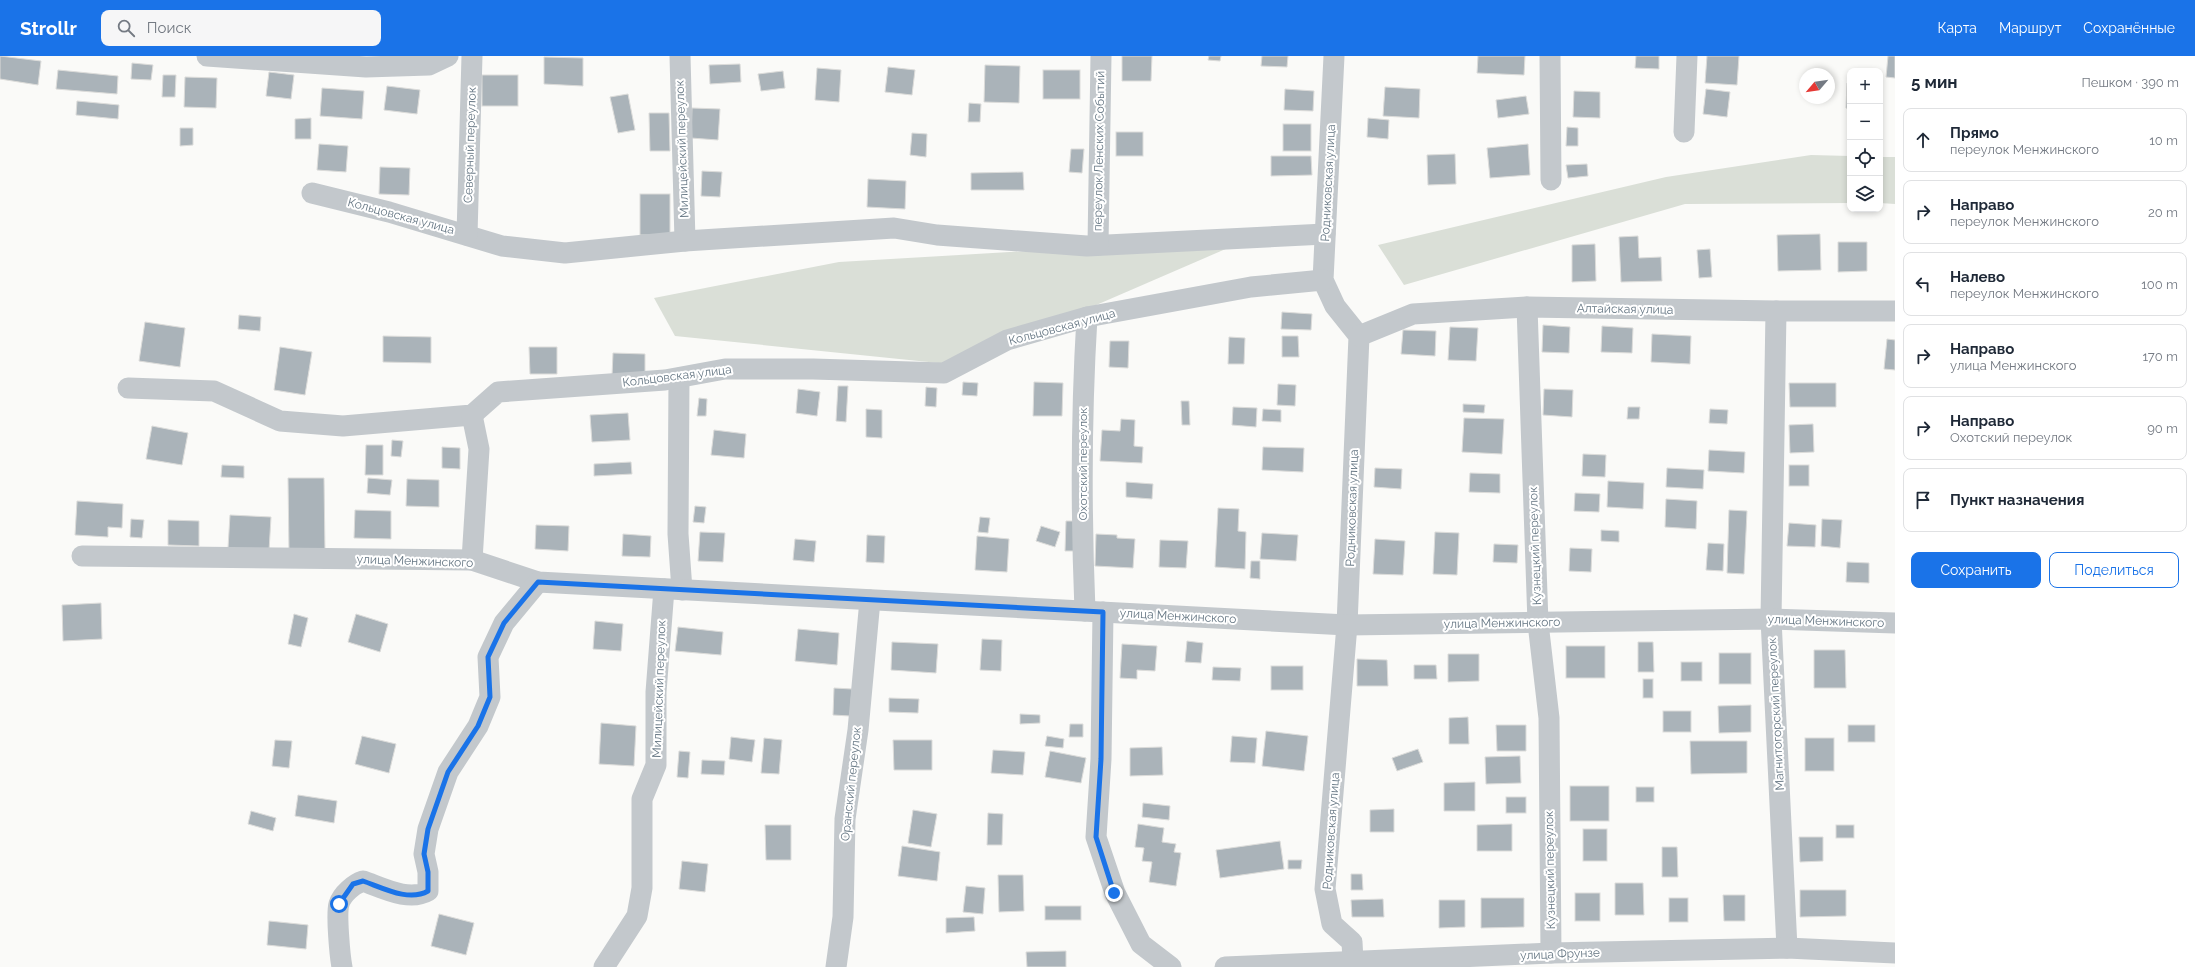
<!DOCTYPE html>
<html lang="ru">
<head>
<meta charset="utf-8">
<style>
  body { margin:0; font-family:Raleway,sans-serif; background:#f6f6f7; color:#1f2937 }
  .controls { position:absolute; right:12px; top:12px; display:grid; overflow:hidden; border-radius:8px; box-shadow:0 2px 6px #0003 }
  .controls button { width:36px; height:36px; display:grid; place-items:center; padding:0; border:0; border-bottom:1px solid #e0e1e3; background:#fff; color:#1f2937; font:20px sans-serif }
  .compass { position:absolute; left:1799px; top:12px; width:36px; height:36px; border-radius:50%; background:#fff; box-shadow:0 2px 6px #0003; rotate:241deg }
  .stop { position:absolute; width:12px; height:12px; margin:-9px; border:3px solid #1a73e8; border-radius:50%; background:#fff }
  .stop.end { background:#1a73e8; border-color:#fff; box-shadow:0 1px 4px #0008 }
  .list { margin:0; padding:0; list-style:none }
  h2 { display:flex; justify-content:space-between; align-items:center; height:52px; margin:0; padding:0 16px; font-size:17px }
  h2 small { font-size:13px; font-weight:400; color:#747a83 }
  .list li { display:grid; grid-template-columns:26px 1fr auto; gap:12px; align-items:center; box-sizing:border-box; height:64px; margin:0 8px 8px; padding:0 8px; border:1px solid #e0e1e3; border-radius:8px }
  .list b { display:block; font-size:15px; white-space:nowrap }
  .list p { margin:0; font-size:13px; white-space:nowrap; color:#747a83 }
  .list em { font-size:13px; font-style:normal; color:#747a83 }
  .actions { display:flex; gap:8px; padding:12px 16px }
  .actions a { flex:1; padding:9px 0; border:1px solid #1a73e8; border-radius:8px; text-align:center; font-size:14px; color:#1a73e8 }
  .actions .main { background:#1a73e8; color:#fff }
  .icon { flex:none; width:22px; height:22px; fill:none; stroke:currentColor; stroke-width:2; stroke-linecap:round; stroke-linejoin:round }
  .map { position:relative; flex:none; width:1895px; height:911px; overflow:hidden }
  header { display:flex; align-items:center; gap:24px; box-sizing:border-box; height:56px; padding:0 20px; background:#1a73e8; color:#fff }
  header strong { font-size:19px }
  nav { display:flex; gap:22px; margin-inline-start:auto; font-size:14px }
  .search { width:280px; height:36px; background:#f6f6f7; display:flex; align-items:center; gap:10px; box-sizing:border-box; padding:0 14px; border-radius:8px; color:#747a83; font-size:15px }
  main { display:flex }
  aside { flex:1; background:#fff }
  .map>svg:first-child { display:block }
  .green { fill:#dadfd7 }
  .building { fill:#aab3b9; stroke:#dcdcda }
  .lines { fill:none; stroke-linecap:round; stroke-linejoin:round }
  .minor { stroke:#c3c8cc; stroke-width:21 }
  .route { stroke:#1a73e8; stroke-width:5 }
  .labels { text-anchor:middle; dominant-baseline:central; stroke-width:4; stroke-linejoin:round; paint-order:stroke }
  .street-label { font-size:12px; fill:#657683; stroke:#fff }
</style>
</head>
<body>
<header>
<strong>Strollr</strong>
<div class="search"><svg class="icon" aria-label="search" viewBox="0 0 24 24"><circle cx="10" cy="10" r="6"/><path d="M15 15l6 6"/></svg>Поиск</div>
<nav><a>Карта</a><a>Маршрут</a><a>Сохранённые</a></nav>
</header>
<main>
<div class="map">
<svg width="1895" height="911" viewBox="0 0 1895 911">
  <rect width="100%" height="100%" fill="#fafaf8"/>
  <g class="green">
    <polygon points="1811,99 1850,100 1850,147 1685,148 1404,229 1378,189 1666,121"/>
    <polygon points="1880,101 1895,101 1895,148 1880,147"/>
    <polygon points="1251,182 958,309 675,280 654,242 839,206"/>
  </g>
  <g class="building">
    <polygon points="0,0 41,5 38,29 0,23"/>
    <polygon points="1122,0 1152,0 1151,25 1122,25"/>
    <polygon points="1209,0 1221,0 1220,5 1208,4"/>
    <polygon points="1262,0 1288,0 1287,11 1261,10"/>
    <polygon points="1478,0 1525,0 1524,19 1477,17"/>
    <polygon points="1636,0 1659,0 1659,13 1635,12"/>
    <polygon points="1707,0 1739,0 1737,29 1705,27"/>
    <polygon points="1888,0 1895,0 1895,22 1886,21"/>
    <polygon points="544,1 583,2 583,30 544,28"/>
    <polygon points="132,7 153,9 151,24 131,23"/>
    <polygon points="740,8 741,26 710,28 709,9"/>
    <polygon points="985,9 1020,10 1019,47 984,46"/>
    <polygon points="888,11 915,14 912,39 885,36"/>
    <polygon points="817,12 841,14 839,46 815,44"/>
    <polygon points="58,14 118,20 117,38 56,33"/>
    <rect x="1043" y="14" width="37" height="29"/>
    <polygon points="783,15 785,32 761,35 758,18"/>
    <polygon points="269,16 294,19 291,43 266,40"/>
    <polygon points="163,19 176,19 175,41 162,41"/>
    <rect x="482" y="19" width="36" height="31"/>
    <polygon points="185,21 217,22 216,52 184,51"/>
    <polygon points="1847,27 1850,28 1850,53 1846,52"/>
    <polygon points="387,30 420,34 417,58 384,54"/>
    <polygon points="1385,31 1420,33 1419,62 1383,60"/>
    <polygon points="322,32 364,35 362,63 320,60"/>
    <polygon points="1285,33 1314,35 1313,55 1284,54"/>
    <polygon points="1706,33 1730,36 1727,61 1703,58"/>
    <polygon points="1574,35 1600,36 1600,62 1573,61"/>
    <polygon points="628,38 635,74 618,77 610,41"/>
    <polygon points="1526,40 1529,58 1498,62 1496,44"/>
    <polygon points="77,45 119,49 118,63 76,59"/>
    <polygon points="969,47 981,48 980,66 968,66"/>
    <polygon points="692,52 720,53 718,84 691,82"/>
    <polygon points="649,57 669,57 670,95 650,95"/>
    <polygon points="311,62 311,83 295,83 295,63"/>
    <polygon points="1368,62 1389,64 1388,83 1367,81"/>
    <rect x="1283" y="68" width="28" height="27"/>
    <polygon points="1567,71 1578,72 1578,90 1566,90"/>
    <polygon points="180,72 193,72 193,89 180,90"/>
    <rect x="1116" y="76" width="27" height="24"/>
    <polygon points="912,77 927,78 926,101 910,99"/>
    <polygon points="319,88 348,90 346,116 317,114"/>
    <polygon points="1528,88 1530,119 1490,122 1487,92"/>
    <polygon points="1071,93 1084,93 1082,117 1069,116"/>
    <polygon points="1455,98 1456,128 1428,129 1427,99"/>
    <polygon points="1271,100 1311,100 1312,119 1271,120"/>
    <polygon points="1587,108 1588,120 1568,122 1566,109"/>
    <polygon points="380,111 410,112 409,139 379,138"/>
    <polygon points="702,115 722,116 720,141 701,140"/>
    <polygon points="1023,116 1024,134 971,134 971,117"/>
    <polygon points="868,123 906,125 905,153 867,151"/>
    <rect x="640" y="138" width="30" height="41"/>
    <polygon points="1820,178 1821,214 1778,215 1777,179"/>
    <polygon points="1638,180 1639,202 1661,201 1662,225 1621,226 1619,181"/>
    <polygon points="1838,186 1867,186 1867,215 1838,216"/>
    <polygon points="1595,188 1596,225 1572,226 1572,189"/>
    <polygon points="1710,193 1712,221 1699,222 1697,194"/>
    <polygon points="1282,256 1312,258 1311,274 1281,273"/>
    <polygon points="239,259 261,261 260,275 238,273"/>
    <polygon points="145,266 185,272 180,311 139,305"/>
    <polygon points="1543,269 1570,271 1569,297 1542,296"/>
    <polygon points="1602,270 1633,272 1632,297 1601,296"/>
    <polygon points="1450,271 1478,272 1476,305 1448,304"/>
    <polygon points="1403,274 1436,275 1435,300 1401,298"/>
    <polygon points="1652,278 1691,280 1690,308 1651,306"/>
    <polygon points="383,280 431,281 431,307 383,306"/>
    <polygon points="1282,280 1298,280 1299,301 1282,301"/>
    <polygon points="1229,281 1245,282 1244,308 1228,308"/>
    <polygon points="1887,283 1895,284 1895,314 1884,313"/>
    <polygon points="1110,285 1129,285 1128,312 1109,311"/>
    <polygon points="280,291 312,296 305,339 274,334"/>
    <polygon points="529,291 557,291 557,318 530,318"/>
    <polygon points="613,297 645,298 645,321 612,320"/>
    <polygon points="963,326 978,327 977,340 962,339"/>
    <polygon points="1034,326 1063,327 1062,360 1033,360"/>
    <polygon points="1789,327 1836,327 1836,351 1790,351"/>
    <polygon points="1278,328 1296,329 1295,350 1277,349"/>
    <polygon points="838,330 848,330 846,366 836,365"/>
    <polygon points="926,331 937,332 936,351 925,350"/>
    <polygon points="798,333 820,336 817,360 796,357"/>
    <polygon points="1544,333 1573,334 1572,361 1543,359"/>
    <polygon points="699,342 707,343 706,360 697,360"/>
    <polygon points="1181,345 1189,345 1190,369 1182,369"/>
    <polygon points="1463,348 1485,349 1484,357 1463,356"/>
    <polygon points="1233,351 1257,352 1256,371 1232,369"/>
    <polygon points="1628,351 1640,351 1639,363 1627,363"/>
    <polygon points="866,353 882,354 882,382 866,381"/>
    <polygon points="1263,353 1281,354 1281,366 1262,365"/>
    <polygon points="1710,353 1728,354 1727,368 1709,367"/>
    <polygon points="628,357 630,384 592,386 590,359"/>
    <polygon points="1464,362 1504,363 1502,398 1462,396"/>
    <polygon points="1121,363 1135,364 1134,390 1143,391 1142,407 1100,405 1102,374 1120,375"/>
    <polygon points="1813,368 1814,396 1790,397 1789,369"/>
    <polygon points="152,370 188,377 182,409 146,403"/>
    <polygon points="714,374 746,378 744,402 711,399"/>
    <polygon points="392,384 403,385 401,401 391,400"/>
    <polygon points="366,389 383,389 383,419 365,419"/>
    <polygon points="442,391 460,392 460,413 442,412"/>
    <polygon points="1263,391 1304,392 1303,416 1262,414"/>
    <polygon points="1709,394 1745,396 1744,417 1708,415"/>
    <polygon points="1583,398 1606,399 1605,421 1582,420"/>
    <polygon points="631,406 632,418 594,420 594,408"/>
    <polygon points="222,409 244,410 244,422 221,421"/>
    <rect x="1789" y="409" width="20" height="21"/>
    <polygon points="1375,412 1402,413 1401,433 1374,431"/>
    <polygon points="1667,412 1704,414 1703,433 1666,431"/>
    <polygon points="1470,417 1500,418 1500,437 1469,436"/>
    <polygon points="288,422 324,422 325,495 289,496"/>
    <polygon points="368,422 392,424 390,439 367,437"/>
    <polygon points="407,423 439,424 439,451 406,450"/>
    <polygon points="1608,425 1644,427 1643,453 1607,451"/>
    <polygon points="1126,426 1153,428 1152,443 1126,441"/>
    <polygon points="1575,437 1600,438 1599,456 1574,455"/>
    <polygon points="1666,443 1697,445 1696,473 1665,471"/>
    <polygon points="77,445 123,448 122,472 108,471 108,481 75,479"/>
    <polygon points="695,450 706,451 704,467 693,466"/>
    <polygon points="1218,452 1239,453 1238,475 1246,476 1245,513 1215,511"/>
    <polygon points="355,454 391,455 391,483 354,482"/>
    <polygon points="1729,454 1747,455 1744,518 1727,517"/>
    <polygon points="230,459 271,461 269,495 228,492"/>
    <polygon points="980,461 990,462 988,477 978,476"/>
    <polygon points="131,463 144,464 142,482 130,481"/>
    <polygon points="1822,463 1842,464 1840,492 1821,490"/>
    <polygon points="168,464 199,465 199,490 168,489"/>
    <polygon points="1066,465 1077,465 1076,495 1065,495"/>
    <polygon points="1789,467 1816,469 1815,491 1787,490"/>
    <polygon points="536,469 569,470 568,495 535,493"/>
    <polygon points="1041,470 1060,476 1055,491 1036,485"/>
    <polygon points="1601,474 1619,475 1619,486 1601,485"/>
    <polygon points="700,476 725,477 723,506 698,505"/>
    <polygon points="1435,476 1459,477 1457,519 1433,518"/>
    <polygon points="1262,477 1298,479 1296,505 1260,503"/>
    <polygon points="623,478 651,480 650,501 622,500"/>
    <polygon points="1096,478 1117,479 1117,482 1135,483 1133,512 1095,510"/>
    <polygon points="867,479 885,480 884,507 866,506"/>
    <polygon points="977,480 1009,483 1007,516 975,514"/>
    <polygon points="795,483 816,485 814,506 793,504"/>
    <polygon points="1375,483 1405,485 1403,519 1373,518"/>
    <polygon points="1160,484 1188,485 1186,512 1159,511"/>
    <polygon points="1708,487 1724,488 1723,515 1706,514"/>
    <polygon points="1494,488 1518,489 1517,507 1493,506"/>
    <polygon points="1570,492 1592,493 1591,516 1569,515"/>
    <polygon points="1251,505 1260,505 1260,523 1250,522"/>
    <polygon points="1847,506 1869,507 1869,527 1846,526"/>
    <polygon points="101,547 102,583 63,585 62,549"/>
    <polygon points="294,558 308,562 301,591 288,588"/>
    <polygon points="356,558 388,568 380,596 348,586"/>
    <polygon points="595,565 623,568 621,595 593,593"/>
    <polygon points="678,571 723,576 721,599 675,595"/>
    <polygon points="798,573 839,577 837,609 795,605"/>
    <polygon points="982,583 1002,584 1001,615 980,614"/>
    <polygon points="1187,585 1203,587 1201,607 1185,606"/>
    <polygon points="892,586 938,588 936,617 891,614"/>
    <polygon points="1638,586 1653,586 1654,616 1638,616"/>
    <polygon points="1122,588 1157,590 1155,615 1137,614 1137,623 1120,622"/>
    <rect x="1566" y="590" width="39" height="32"/>
    <polygon points="1814,594 1845,594 1846,632 1814,632"/>
    <rect x="1719" y="597" width="32" height="31"/>
    <polygon points="1448,598 1479,598 1479,625 1448,626"/>
    <polygon points="1357,603 1387,604 1388,630 1357,630"/>
    <rect x="1681" y="606" width="21" height="19"/>
    <polygon points="1414,609 1436,609 1437,623 1414,623"/>
    <rect x="1271" y="610" width="32" height="24"/>
    <polygon points="1213,611 1241,612 1240,625 1212,624"/>
    <rect x="1643" y="623" width="10" height="19"/>
    <polygon points="834,632 852,633 850,660 833,659"/>
    <polygon points="889,642 919,643 918,657 889,656"/>
    <polygon points="1751,649 1751,676 1719,677 1718,650"/>
    <rect x="1663" y="655" width="28" height="21"/>
    <polygon points="1020,658 1040,659 1040,667 1020,668"/>
    <polygon points="1468,661 1469,688 1449,688 1449,662"/>
    <polygon points="601,667 636,670 634,710 599,708"/>
    <polygon points="1070,668 1083,668 1083,681 1069,681"/>
    <polygon points="1496,669 1526,669 1526,695 1497,695"/>
    <rect x="1848" y="669" width="27" height="17"/>
    <polygon points="1266,675 1308,680 1304,715 1262,710"/>
    <polygon points="362,680 396,688 389,717 355,708"/>
    <polygon points="1047,680 1064,683 1063,692 1045,690"/>
    <polygon points="1232,680 1257,682 1255,707 1230,706"/>
    <polygon points="731,681 755,684 752,706 729,703"/>
    <polygon points="764,682 782,684 779,718 761,717"/>
    <rect x="1805" y="682" width="29" height="33"/>
    <polygon points="275,684 292,685 289,712 272,710"/>
    <polygon points="893,684 932,684 932,714 894,714"/>
    <polygon points="1690,685 1747,685 1747,717 1691,718"/>
    <polygon points="1162,691 1163,719 1130,720 1130,692"/>
    <polygon points="1418,693 1423,706 1397,715 1392,702"/>
    <polygon points="993,694 1025,696 1023,719 991,717"/>
    <polygon points="679,695 690,696 688,722 677,721"/>
    <polygon points="1050,695 1086,702 1081,727 1045,721"/>
    <polygon points="1520,700 1521,727 1486,728 1485,701"/>
    <polygon points="702,704 725,705 724,719 701,718"/>
    <polygon points="1475,726 1475,755 1444,755 1444,727"/>
    <rect x="1570" y="730" width="39" height="35"/>
    <rect x="1636" y="731" width="18" height="15"/>
    <polygon points="298,739 337,745 334,767 295,760"/>
    <rect x="1506" y="741" width="20" height="16"/>
    <polygon points="1143,747 1170,750 1169,764 1142,761"/>
    <polygon points="1394,753 1394,776 1370,776 1370,754"/>
    <polygon points="913,754 937,758 931,791 908,787"/>
    <polygon points="251,755 276,762 273,775 248,768"/>
    <polygon points="988,757 1003,758 1002,789 987,789"/>
    <polygon points="1138,768 1164,772 1162,786 1176,788 1174,796 1181,797 1176,830 1149,826 1152,806 1142,805 1144,792 1135,791"/>
    <polygon points="1512,768 1512,795 1477,795 1477,769"/>
    <polygon points="765,769 791,769 791,804 766,804"/>
    <rect x="1836" y="769" width="18" height="13"/>
    <rect x="1583" y="773" width="24" height="32"/>
    <polygon points="1799,781 1823,781 1823,805 1800,806"/>
    <polygon points="1280,785 1284,813 1220,822 1216,794"/>
    <polygon points="902,790 940,796 937,825 898,820"/>
    <polygon points="1662,791 1677,791 1678,821 1662,821"/>
    <polygon points="1288,804 1302,804 1301,813 1288,813"/>
    <polygon points="682,805 708,808 705,836 679,833"/>
    <polygon points="1351,818 1362,818 1363,834 1351,834"/>
    <polygon points="998,819 1023,819 1024,855 999,856"/>
    <polygon points="1615,827 1643,827 1644,859 1615,859"/>
    <polygon points="966,830 985,832 983,858 963,856"/>
    <polygon points="1800,834 1846,834 1846,860 1800,861"/>
    <rect x="1575" y="837" width="25" height="28"/>
    <polygon points="1723,839 1745,839 1745,865 1724,865"/>
    <polygon points="1481,842 1524,842 1524,871 1481,872"/>
    <rect x="1669" y="842" width="19" height="24"/>
    <polygon points="1383,843 1384,861 1352,861 1351,844"/>
    <polygon points="1439,844 1465,844 1465,871 1439,872"/>
    <rect x="1045" y="850" width="36" height="14"/>
    <polygon points="439,858 474,867 466,899 431,890"/>
    <polygon points="974,861 975,875 946,877 946,862"/>
    <polygon points="269,865 308,869 306,893 267,889"/>
    <polygon points="1066,895 1066,911 1027,911 1026,896"/>
  </g>
  <g class="lines">
    <g class="minor">
      <polyline points="207,0 366,11 429,9 448,0"/>
      <polyline points="680,0 685,185"/>
      <polyline points="1334,0 1323,224 1335,250 1359,280 1347,569 1325,833 1332,868 1352,886 1353,905"/>
      <polyline points="1550,0 1551,124"/>
      <polyline points="1684,76 1687,0"/>
      <polyline points="312,137 389,156 502,190 565,197 685,185 894,172 937,179 1087,190 1325,178"/>
      <polyline points="467,179 472,0"/>
      <polyline points="1098,189 1101,0"/>
      <polyline points="1527,251 1538,567 1549,662 1551,897"/>
      <polyline points="1776,255 1771,563 1787,892"/>
      <polyline points="1359,280 1413,258 1527,251 1776,255 1895,255"/>
      <polyline points="679,322 678,478 682,534"/>
      <polyline points="128,332 214,335 280,365 343,370 472,359 498,336 665,324 725,313 813,313 944,317 1007,284 1087,261 1251,231 1323,224"/>
      <polyline points="82,500 472,504 538,526 1347,569 1771,563 1895,567"/>
      <polyline points="472,504 479,393 472,359"/>
      <path d="M1085,555C1081,458 1081,359 1087,261"/>
      <polyline points="1103,556 1101,703 1096,781 1115,837 1141,888 1171,911"/>
      <path d="M342,911C340,901 336,858 339,848C342,838 354,828 363,825C383,832 409,846 428,835V816L424,798L428,773L448,716L478,670L490,641L488,601L504,567L538,526"/>
      <polyline points="604,911 637,860 642,832 642,743 656,709 656,636 664,533"/>
      <polyline points="836,911 843,861 845,763 858,674 870,544"/>
      <polyline points="1225,911 1551,897 1787,892 1895,897"/>
    </g>
  </g>
  <g class="lines">
    <path class="route" d="M339,848L353,828L363,825C383,832 409,846 428,835V816L424,798L428,773L448,716L478,670L490,641L488,601L504,567L538,526L1103,556L1101,703L1096,781L1114,837"/>
  </g>
  <g class="labels">
    <g class="street-label">
      <text transform="translate(470 89) rotate(-88)">Северный переулок</text>
      <text transform="translate(682 93) rotate(-92)">Милицейский переулок</text>
      <text transform="translate(1099 95) rotate(-89)">переулок Ленских Событий</text>
      <text transform="translate(1328 127) rotate(-87)">Родниковская улица</text>
      <text transform="translate(401 160) rotate(15)">Кольцовская улица</text>
      <text transform="translate(1625 253) rotate(1)">Алтайская улица</text>
      <text transform="translate(1062 271) rotate(-15)">Кольцовская улица</text>
      <text transform="translate(677 320) rotate(-7)">Кольцовская улица</text>
      <text transform="translate(1083 408) rotate(-90)">Охотский переулок</text>
      <text transform="translate(1352 452) rotate(-88)">Родниковская улица</text>
      <text transform="translate(1535 490) rotate(-92)">Кузнецкий переулок</text>
      <text transform="translate(415 505) rotate(2)">улица Менжинского</text>
      <text transform="translate(1178 560) rotate(3)">улица Менжинского</text>
      <text transform="translate(1826 565) rotate(2)">улица Менжинского</text>
      <text transform="translate(1502 567) rotate(-1)">улица Менжинского</text>
      <text transform="translate(659 633) rotate(-88)">Милицейский переулок</text>
      <text transform="translate(1776 658) rotate(-93)">Магнитогорский переулок</text>
      <text transform="translate(851 728) rotate(-84)">Оранский переулок</text>
      <text transform="translate(1331 775) rotate(-86)">Родниковская улица</text>
      <text transform="translate(1550 814) rotate(-91)">Кузнецкий переулок</text>
      <text transform="translate(1560 898) rotate(-2)">улица Фрунзе</text>
    </g>
  </g>
</svg>
<div class="controls">
<button>+</button>
<button>−</button>
<button><svg class="icon" aria-label="locate" viewBox="0 0 24 24"><circle cx="12" cy="12" r="6"/><path d="M12 2v4M12 18v4M2 12h4M18 12h4"/></svg></button>
<button><svg class="icon" aria-label="layers" viewBox="0 0 24 24"><path d="M12 4l9 5-9 5-9-5zM3 14l9 5 9-5"/></svg></button>
</div>
<svg class="compass" viewBox="-18 -18 36 36"><path d="M0-13l5 13h-10z" fill="#e53935"/><path d="M0 13l5-13h-10z" fill="#747a83"/></svg>
<div class="stop" style="left:339px;top:848px"></div>
<div class="stop end" style="left:1114px;top:837px"></div>
</div>
<aside>
<h2>5 мин<small>Пешком · 390 m</small></h2>
<ul class="list">
<li><svg class="icon" aria-label="ahead" viewBox="0 0 24 24"><path d="M12 20V5M6 11l6-6 6 6"/></svg><div><b>Прямо</b><p>переулок Менжинского</p></div><em>10 m</em></li>
<li><svg class="icon" aria-label="right" viewBox="0 0 24 24"><path d="M7 20v-9h11M14 6l5 5-5 5"/></svg><div><b>Направо</b><p>переулок Менжинского</p></div><em>20 m</em></li>
<li><svg class="icon" aria-label="left" viewBox="0 0 24 24"><path d="M17 20v-9H6M10 6l-5 5 5 5"/></svg><div><b>Налево</b><p>переулок Менжинского</p></div><em>100 m</em></li>
<li><svg class="icon" aria-label="right" viewBox="0 0 24 24"><path d="M7 20v-9h11M14 6l5 5-5 5"/></svg><div><b>Направо</b><p>улица Менжинского</p></div><em>170 m</em></li>
<li><svg class="icon" aria-label="right" viewBox="0 0 24 24"><path d="M7 20v-9h11M14 6l5 5-5 5"/></svg><div><b>Направо</b><p>Охотский переулок</p></div><em>90 m</em></li>
<li><svg class="icon" aria-label="arrive" viewBox="0 0 24 24"><path d="M6 21V4h12l-3 4 3 4H6"/></svg><div><b>Пункт назначения</b></div></li>
</ul>
<div class="actions"><a class="main">Сохранить</a><a>Поделиться</a></div>
</aside>
</main>
</body>
</html>
